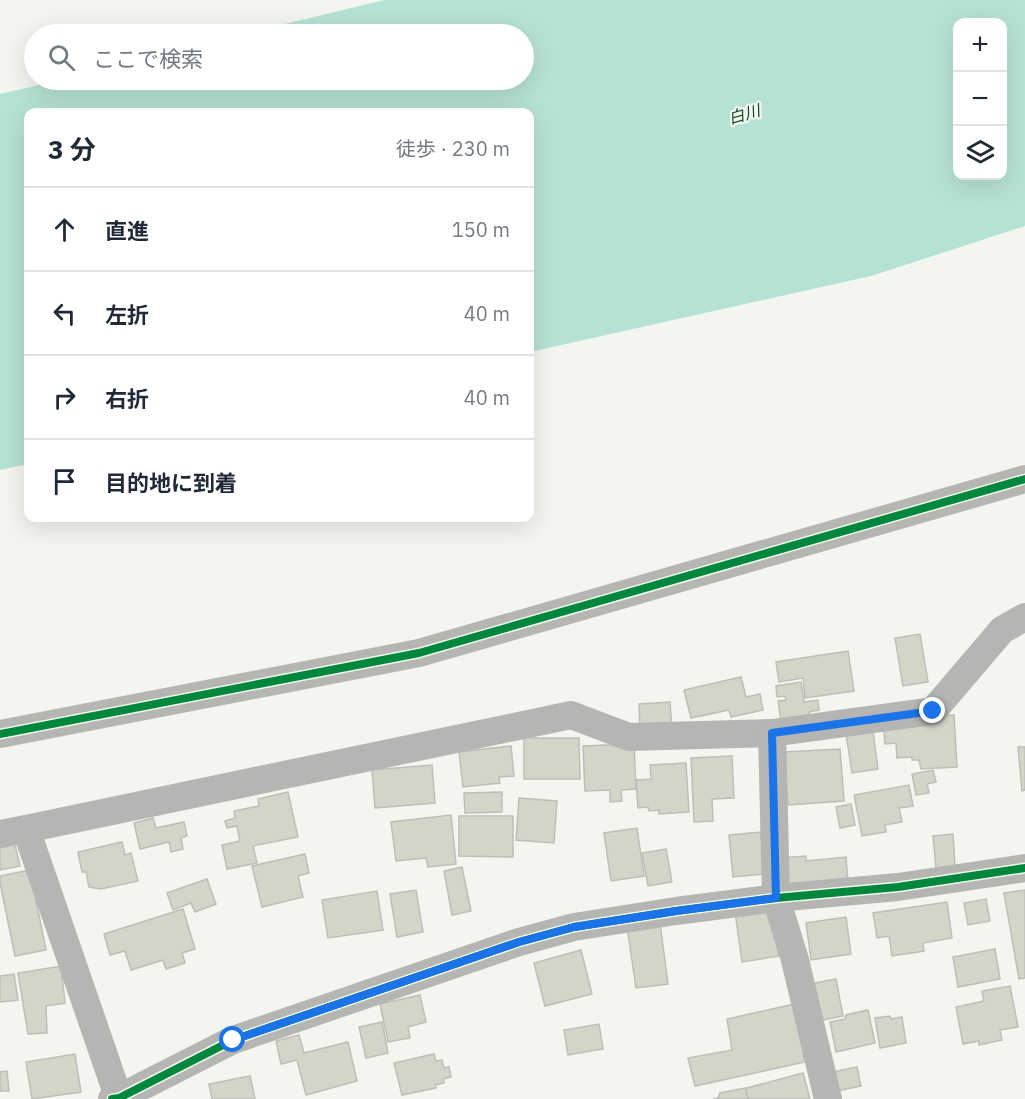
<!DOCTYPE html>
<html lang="ja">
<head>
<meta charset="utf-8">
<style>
  body { margin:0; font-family:"IBM Plex Sans","Noto Sans JP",sans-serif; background:#f6f6f7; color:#1f2937 }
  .controls { position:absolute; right:18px; top:18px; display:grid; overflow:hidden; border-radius:12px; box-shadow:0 6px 24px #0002 }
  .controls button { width:54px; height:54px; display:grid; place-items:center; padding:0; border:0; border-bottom:2px solid #e0e1e3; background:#fff; color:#1f2937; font:30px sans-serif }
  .stop { position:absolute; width:18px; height:18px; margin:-14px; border:4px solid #1a73e8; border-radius:50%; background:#fff }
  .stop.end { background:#1a73e8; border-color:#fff; box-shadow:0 2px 6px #0008 }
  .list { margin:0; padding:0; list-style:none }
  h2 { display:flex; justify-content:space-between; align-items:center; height:78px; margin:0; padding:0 24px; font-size:26px }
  h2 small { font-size:20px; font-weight:400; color:#747a83 }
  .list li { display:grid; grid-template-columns:39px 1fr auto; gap:18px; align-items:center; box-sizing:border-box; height:84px; padding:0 24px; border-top:2px solid #e0e1e3 }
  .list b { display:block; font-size:22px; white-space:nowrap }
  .list em { font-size:20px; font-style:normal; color:#747a83 }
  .icon { flex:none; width:33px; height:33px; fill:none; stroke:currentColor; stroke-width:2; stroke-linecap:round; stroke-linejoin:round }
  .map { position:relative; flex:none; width:1025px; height:1099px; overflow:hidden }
  .search { position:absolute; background:#fff; box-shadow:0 6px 24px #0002; left:24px; top:24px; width:510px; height:66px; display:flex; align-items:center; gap:15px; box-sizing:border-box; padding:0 21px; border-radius:33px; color:#747a83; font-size:22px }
  .panel { position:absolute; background:#fff; box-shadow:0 6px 24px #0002; left:24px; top:108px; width:510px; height:414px; border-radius:12px }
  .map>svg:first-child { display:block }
  .water { fill:#b6e2d5; fill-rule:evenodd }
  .building { fill:#d4d4c8; stroke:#bdbeb8; stroke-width:1.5 }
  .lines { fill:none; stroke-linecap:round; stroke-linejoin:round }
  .street { stroke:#b5b6b4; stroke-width:28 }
  .cycleway-casing { stroke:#f2f9ea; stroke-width:11 }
  .cycleway { stroke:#00873e; stroke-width:8 }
  .route { stroke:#1a73e8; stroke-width:8 }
  .labels { text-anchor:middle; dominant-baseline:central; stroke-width:4.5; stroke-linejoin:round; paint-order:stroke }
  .water-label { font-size:16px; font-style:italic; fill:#0e443a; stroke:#f2f9ea }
</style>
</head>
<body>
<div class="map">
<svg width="1025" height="1099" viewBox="0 0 1025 1099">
  <rect width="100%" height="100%" fill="#f2f6ee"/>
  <path class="water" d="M384,0H1025V226L871,276L530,352V112H28V464L0,470V94L61,80H524V34H244ZM958,22H1002V176H958Z"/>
  <g class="building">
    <polygon points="920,634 928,682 903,686 895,638"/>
    <polygon points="848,651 854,691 805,698 803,678 779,682 776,662"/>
    <polygon points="741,677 746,697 760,694 763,710 731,717 729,710 691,718 684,690"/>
    <polygon points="801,682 804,702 818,700 819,710 809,712 810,723 782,727 778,701 786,700 785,696 777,697 776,686"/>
    <polygon points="670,702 672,731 640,732 639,704"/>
    <polygon points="954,715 957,767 921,769 919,760 912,760 912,757 897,758 896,743 885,744 883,720"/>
    <polygon points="873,731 878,769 852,773 846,734"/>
    <polygon points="524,738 579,738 580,779 524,779"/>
    <polygon points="634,744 636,789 621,790 622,801 610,802 610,790 585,791 583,746"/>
    <polygon points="511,746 514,776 499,777 500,783 463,787 459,752"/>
    <polygon points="1018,747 1025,747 1025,790 1022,791"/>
    <polygon points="840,749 844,801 788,805 784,752"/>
    <polygon points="732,756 734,798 712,799 713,821 694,822 691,758"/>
    <polygon points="686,763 689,812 659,814 659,810 649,811 648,807 638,808 636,780 651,779 650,765"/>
    <polygon points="432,765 435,803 375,808 372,770"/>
    <polygon points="933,770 936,782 927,784 929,793 916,795 912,774"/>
    <polygon points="909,785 913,806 899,808 902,822 885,825 886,832 862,836 854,795"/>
    <polygon points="288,792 298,837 253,846 257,863 227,869 222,845 240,841 237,826 227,828 225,821 235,818 234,811 259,806 258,799"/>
    <polygon points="502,792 502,812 465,813 464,793"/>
    <polygon points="519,798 557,801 554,843 516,840"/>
    <polygon points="851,804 855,825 840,828 836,807"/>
    <polygon points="451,815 456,864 428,867 426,858 396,861 391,822"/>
    <polygon points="459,816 513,816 513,857 459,856"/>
    <polygon points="153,818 156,828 184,822 187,836 181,838 183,849 171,852 169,842 140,849 134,823"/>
    <polygon points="637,828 644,876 611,881 604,833"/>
    <polygon points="761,832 765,874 733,877 729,835"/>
    <polygon points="953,834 955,866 936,868 933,836"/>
    <polygon points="14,840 20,866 0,870 0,843"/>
    <polygon points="122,842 125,855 131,853 138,881 101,889 89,887 86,872 82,872 78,852"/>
    <polygon points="666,849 672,882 648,886 642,853"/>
    <polygon points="305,854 309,873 298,876 303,897 262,907 252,866"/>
    <polygon points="806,856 806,861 846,857 848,883 782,888 780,858"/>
    <polygon points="462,867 471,911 452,915 444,871"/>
    <polygon points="30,870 46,950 15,956 0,883 0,876"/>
    <polygon points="207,879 216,904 195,912 191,903 173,910 167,893"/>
    <polygon points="416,890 423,932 397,937 390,894"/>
    <polygon points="1025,890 1025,978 1019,979 1004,893"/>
    <polygon points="377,891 383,930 328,938 322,900"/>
    <polygon points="986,899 990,921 968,925 964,903"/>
    <polygon points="947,902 952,938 923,943 924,951 892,956 889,936 877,938 873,913"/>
    <polygon points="771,907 779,956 742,962 735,912"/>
    <polygon points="183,909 195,949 182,953 185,963 166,969 163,960 131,970 125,951 110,955 104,934"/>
    <polygon points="846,917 851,954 811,960 806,923"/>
    <polygon points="660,923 668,984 636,988 627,927"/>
    <polygon points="995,949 1000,979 958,987 953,957"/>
    <polygon points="581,950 592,994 545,1006 534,963"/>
    <polygon points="61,966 65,1003 46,1006 47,1033 28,1034 18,973"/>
    <polygon points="14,974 18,1000 0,1002 0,976"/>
    <polygon points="836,979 843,1016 818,1021 810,984"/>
    <polygon points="1010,986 1018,1027 1000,1030 1002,1040 979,1045 979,1041 963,1044 956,1007 984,1001 982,991"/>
    <polygon points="420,995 426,1022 408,1027 410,1038 388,1042 380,1004"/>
    <polygon points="795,1004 805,1062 695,1086 688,1058 732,1050 727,1019"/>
    <polygon points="868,1010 875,1043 836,1052 830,1022 845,1019 846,1015"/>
    <polygon points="890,1016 891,1019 902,1017 906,1043 880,1048 875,1018"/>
    <polygon points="382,1022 388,1053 366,1058 359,1027"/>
    <polygon points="599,1024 603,1049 568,1055 564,1030"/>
    <polygon points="299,1035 304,1053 348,1042 357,1081 306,1095 297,1060 281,1064 276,1041"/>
    <polygon points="75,1054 81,1092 32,1099 26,1062"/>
    <polygon points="434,1054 436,1061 442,1060 444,1068 449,1067 451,1077 443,1079 444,1083 435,1085 436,1088 402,1095 394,1063"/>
    <polygon points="857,1067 861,1086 832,1092 828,1073"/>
    <polygon points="7,1071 9,1091 0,1091 0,1072"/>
    <polygon points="803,1073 810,1099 746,1099 743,1089"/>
    <polygon points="250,1076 255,1099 212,1099 209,1084"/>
    <polygon points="745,1088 748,1099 713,1099 718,1098 720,1093"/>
  </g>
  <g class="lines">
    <g class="street">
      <polyline points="0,734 419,653 1025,479"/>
      <polyline points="26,829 119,1099"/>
      <polyline points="0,834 26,829 571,715 629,737 772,733"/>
      <polyline points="112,1099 119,1098 233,1040 519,942 574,927 676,911 776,898 898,887 1025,868"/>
      <polyline points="828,1099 795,960 776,898 772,733 933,711 1002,630 1025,617"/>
    </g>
    <g class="cycleway-casing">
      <g id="cycleway">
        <polyline points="0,734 419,653 1025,479"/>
        <polyline points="112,1099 119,1098 233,1040 519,942 574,927 676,911 776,898 898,887 1025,868"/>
      </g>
    </g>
    <use href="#cycleway" class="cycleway"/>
  </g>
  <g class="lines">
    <polyline class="route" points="233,1040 519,942 574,927 676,911 776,898 772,733 933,711"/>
  </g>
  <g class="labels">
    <g class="water-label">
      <text transform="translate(744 114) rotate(-16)">白川</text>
    </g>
  </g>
</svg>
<div class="controls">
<button>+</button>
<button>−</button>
<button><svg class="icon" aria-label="layers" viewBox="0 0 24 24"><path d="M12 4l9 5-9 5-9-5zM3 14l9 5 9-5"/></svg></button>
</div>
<div class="stop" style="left:233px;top:1040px"></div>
<div class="stop end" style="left:933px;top:711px"></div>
<div class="search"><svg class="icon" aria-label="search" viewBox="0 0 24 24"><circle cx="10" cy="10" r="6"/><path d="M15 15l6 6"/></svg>ここで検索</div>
<section class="panel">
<h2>3 分<small>徒歩 · 230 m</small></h2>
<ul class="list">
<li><svg class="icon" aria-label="ahead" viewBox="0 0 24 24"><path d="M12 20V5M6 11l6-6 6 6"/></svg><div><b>直進</b></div><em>150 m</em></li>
<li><svg class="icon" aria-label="left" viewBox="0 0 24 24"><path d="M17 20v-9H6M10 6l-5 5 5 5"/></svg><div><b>左折</b></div><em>40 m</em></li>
<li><svg class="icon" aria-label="right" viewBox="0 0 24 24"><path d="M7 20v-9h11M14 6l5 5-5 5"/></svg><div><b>右折</b></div><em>40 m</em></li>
<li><svg class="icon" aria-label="arrive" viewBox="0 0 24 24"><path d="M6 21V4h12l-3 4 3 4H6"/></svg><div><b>目的地に到着</b></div></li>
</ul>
</section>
</div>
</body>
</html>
